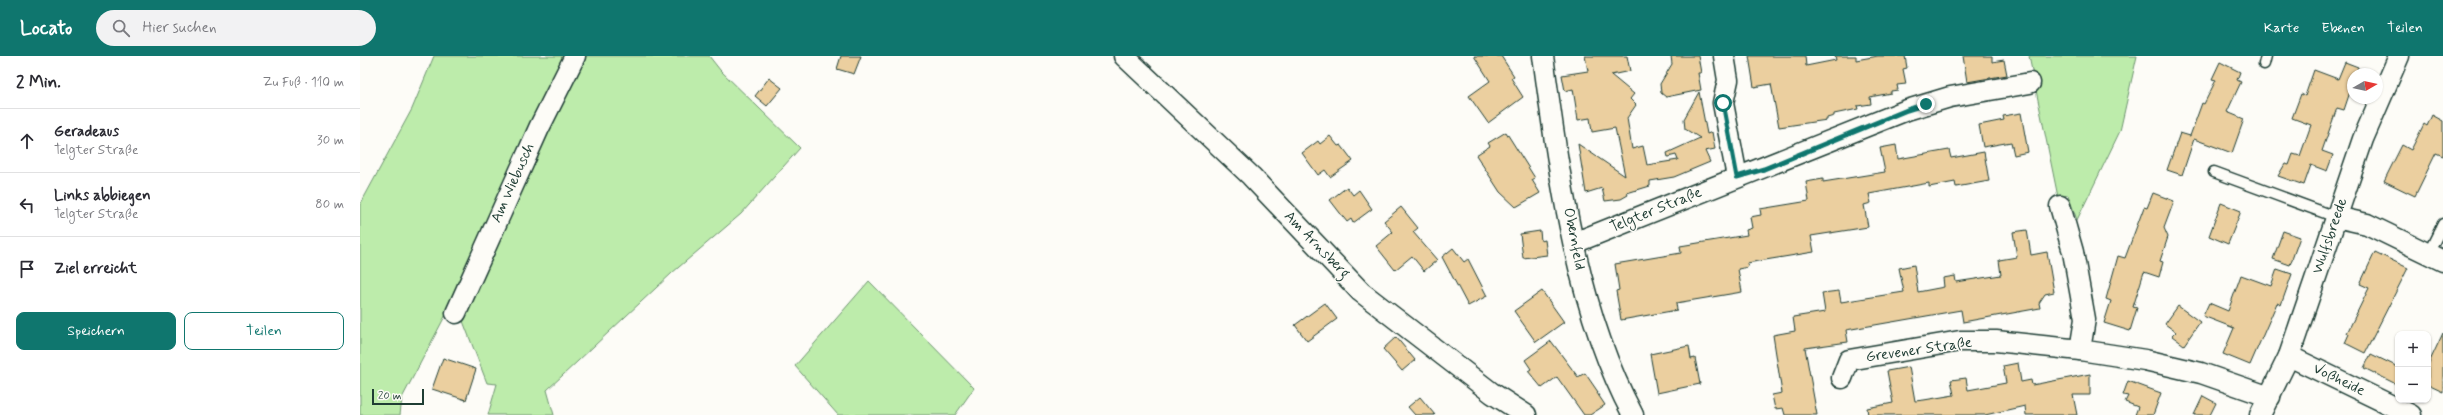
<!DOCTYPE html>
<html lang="de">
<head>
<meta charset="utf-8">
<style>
  body { margin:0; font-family:Mynerve,sans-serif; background:#f2f2f3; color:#2b2b33 }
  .controls { position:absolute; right:12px; bottom:12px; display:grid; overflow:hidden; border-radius:8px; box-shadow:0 1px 3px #0004 }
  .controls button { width:36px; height:36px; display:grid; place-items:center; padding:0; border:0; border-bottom:1px solid #e1e1e2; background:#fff; color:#2b2b33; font:20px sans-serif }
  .compass { position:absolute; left:1987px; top:12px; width:36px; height:36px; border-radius:50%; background:#fff; box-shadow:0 1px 3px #0004; rotate:81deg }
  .scale { position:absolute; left:12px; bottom:10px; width:52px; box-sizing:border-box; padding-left:4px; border:2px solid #1f3d34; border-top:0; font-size:11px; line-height:14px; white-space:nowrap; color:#1f3d34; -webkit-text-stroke:3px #fdfcf7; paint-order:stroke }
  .stop { position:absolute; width:12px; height:12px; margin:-9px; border:3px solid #0f766e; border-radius:50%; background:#fff }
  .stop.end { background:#0f766e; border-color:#fff; box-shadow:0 1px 4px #0008 }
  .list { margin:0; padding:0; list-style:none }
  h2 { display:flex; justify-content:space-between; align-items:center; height:52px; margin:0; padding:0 16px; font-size:17px }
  h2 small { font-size:13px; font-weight:400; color:#7c7c81 }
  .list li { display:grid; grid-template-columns:26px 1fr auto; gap:12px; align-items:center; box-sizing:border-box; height:64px; padding:0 16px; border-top:1px solid #e1e1e2 }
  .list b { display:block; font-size:15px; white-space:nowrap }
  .list p { margin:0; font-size:13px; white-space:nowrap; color:#7c7c81 }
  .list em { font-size:13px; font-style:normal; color:#7c7c81 }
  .actions { display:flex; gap:8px; padding:12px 16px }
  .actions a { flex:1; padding:9px 0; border:1px solid #0f766e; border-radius:8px; text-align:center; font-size:14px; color:#0f766e }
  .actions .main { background:#0f766e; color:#fff }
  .icon { flex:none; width:22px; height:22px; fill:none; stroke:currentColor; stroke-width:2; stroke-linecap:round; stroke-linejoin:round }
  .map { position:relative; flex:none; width:2083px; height:359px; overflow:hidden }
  header { display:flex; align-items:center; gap:24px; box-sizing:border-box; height:56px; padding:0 20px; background:#0f766e; color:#fff }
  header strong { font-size:19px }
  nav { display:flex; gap:22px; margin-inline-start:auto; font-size:14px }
  .search { width:280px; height:36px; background:#f2f2f3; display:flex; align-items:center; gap:10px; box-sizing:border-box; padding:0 14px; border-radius:22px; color:#7c7c81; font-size:15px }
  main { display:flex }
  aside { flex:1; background:#fff }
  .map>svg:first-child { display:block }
  .green { fill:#bdecab; stroke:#6e9470 }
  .building { fill:#ebcf9f; stroke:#1f3d34 }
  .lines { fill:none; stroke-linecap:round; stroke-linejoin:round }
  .service-casing { stroke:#1f3d34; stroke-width:13 }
  .minor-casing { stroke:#1f3d34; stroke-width:23 }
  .service { stroke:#fdfcf7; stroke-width:10 }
  .minor { stroke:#fdfcf7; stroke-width:20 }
  .route { stroke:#0f766e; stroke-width:5 }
  .labels { text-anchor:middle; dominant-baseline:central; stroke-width:3; stroke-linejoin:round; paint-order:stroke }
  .street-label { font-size:15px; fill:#1f3d34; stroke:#fdfcf7 }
</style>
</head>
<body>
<header>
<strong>Locato</strong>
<div class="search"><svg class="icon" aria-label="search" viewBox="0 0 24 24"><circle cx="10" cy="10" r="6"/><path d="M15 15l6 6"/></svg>Hier suchen</div>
<nav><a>Karte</a><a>Ebenen</a><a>Teilen</a></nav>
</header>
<main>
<aside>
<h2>2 Min.<small>Zu Fuß · 110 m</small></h2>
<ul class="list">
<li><svg class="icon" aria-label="ahead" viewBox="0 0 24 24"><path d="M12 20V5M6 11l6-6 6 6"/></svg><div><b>Geradeaus</b><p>Telgter Straße</p></div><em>30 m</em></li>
<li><svg class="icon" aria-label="left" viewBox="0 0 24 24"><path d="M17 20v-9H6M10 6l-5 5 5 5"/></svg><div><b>Links abbiegen</b><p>Telgter Straße</p></div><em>80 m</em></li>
<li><svg class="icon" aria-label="arrive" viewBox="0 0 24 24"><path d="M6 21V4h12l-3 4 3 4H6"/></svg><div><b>Ziel erreicht</b></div></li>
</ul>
<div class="actions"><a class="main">Speichern</a><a>Teilen</a></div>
</aside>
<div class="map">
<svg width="2083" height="359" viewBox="0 0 2083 359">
  <rect width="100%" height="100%" fill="#fdfcf7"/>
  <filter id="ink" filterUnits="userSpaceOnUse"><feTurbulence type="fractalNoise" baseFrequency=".025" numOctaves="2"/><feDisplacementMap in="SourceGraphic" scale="8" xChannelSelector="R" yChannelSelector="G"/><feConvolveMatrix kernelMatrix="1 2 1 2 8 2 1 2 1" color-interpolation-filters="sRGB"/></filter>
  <g filter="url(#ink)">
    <g class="green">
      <polygon points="74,0 213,0 93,245 42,342 40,359 0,359 0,149 52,53"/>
      <polygon points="223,0 349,0 360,14 440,92 381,158 312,217 187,334 194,359 128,359 137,328 127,327 101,260 167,113"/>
      <polygon points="1669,0 1777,0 1760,75 1717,164 1708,139 1698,141"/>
      <polygon points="509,225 614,332 595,359 478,359 435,310"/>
    </g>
    <g class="building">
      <polygon points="481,0 501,0 494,18 477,13"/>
      <polygon points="1114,0 1141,0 1154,20 1151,22 1163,41 1128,67 1109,40 1130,25"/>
      <polygon points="1225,0 1267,0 1270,15 1251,19 1274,38 1270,43 1276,49 1267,62 1272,93 1283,90 1287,109 1318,104 1316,99 1308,101 1307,97 1340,82 1325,73 1324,63 1339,36 1347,78 1352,76 1355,93 1345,95 1350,106 1314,121 1290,125 1290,130 1267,137 1268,139 1261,143 1245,145 1242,132 1226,137 1218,88 1265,120 1255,72 1232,76 1230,62 1218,64 1213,33 1205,35 1202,19 1228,15"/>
      <polygon points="1311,0 1338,0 1341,17 1338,17 1341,34 1306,41 1301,37 1300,28 1312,8"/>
      <polygon points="1389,0 1445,0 1446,10 1476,4 1475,0 1496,0 1496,4 1518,0 1545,0 1547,12 1543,13 1546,28 1537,29 1538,34 1531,35 1531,37 1510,41 1511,48 1497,50 1498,53 1474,58 1474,60 1467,62 1467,64 1419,71 1411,28 1394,31"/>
      <polygon points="1603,0 1632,0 1632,6 1644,4 1647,19 1607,26"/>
      <polygon points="1860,6 1880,16 1877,24 1881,26 1867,56 1884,63 1872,97 1834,83 1822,119 1807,114 1820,77 1830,80 1842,47 1844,48 1856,24 1852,23"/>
      <polygon points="1985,6 1998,11 1996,18 1993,18 1993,27 1984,54 1977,52 1962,95 1973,99 1967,115 1951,109 1944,129 1918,120 1925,108 1929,109 1933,98 1940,100 1951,69 1932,62 1941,38 1945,40 1954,14 1978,23"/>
      <polygon points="409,22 422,32 407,50 395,40"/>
      <polygon points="1661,57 1668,96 1654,99 1651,86 1623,91 1619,69 1644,64 1643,60"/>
      <polygon points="2072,59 2083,65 2083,100 2076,97 2055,140 2024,125 2042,89 2051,94 2064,68 2067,70"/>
      <polygon points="1146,76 1175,122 1172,124 1180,137 1156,151 1140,136 1116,99 1130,90 1128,87"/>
      <polygon points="970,80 978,90 981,89 993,105 970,121 965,114 958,119 942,97 958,85 960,88"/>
      <polygon points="1536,89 1538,103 1589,94 1591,102 1624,96 1629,125 1596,131 1595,126 1569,131 1569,127 1509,138 1511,147 1504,149 1508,171 1451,180 1454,196 1387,207 1388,211 1378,213 1382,236 1316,247 1317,254 1261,264 1256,235 1259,234 1255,208 1321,197 1320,190 1387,179 1386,174 1392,172 1390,161 1401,159 1400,153 1449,145 1446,126 1463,123 1463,126 1525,116 1520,92"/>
      <polygon points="987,131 993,139 999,134 1012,153 993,167 991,163 987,166 970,144"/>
      <polygon points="1793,137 1814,145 1804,172 1808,181 1800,205 1803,206 1799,221 1784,216 1773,251 1777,252 1770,275 1744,267 1751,245 1746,243 1758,200 1765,202 1784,151 1787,152"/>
      <polygon points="1861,147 1881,155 1868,188 1849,180"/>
      <polygon points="1041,151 1058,172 1053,176 1077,204 1064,215 1052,200 1035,214 1016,190 1033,176 1024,165"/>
      <polygon points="1667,174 1671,199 1687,196 1694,236 1685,238 1679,247 1680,252 1603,266 1601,254 1486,274 1488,286 1445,292 1457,359 1425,359 1423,352 1415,353 1412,339 1422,337 1413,279 1435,275 1433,261 1465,256 1462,237 1479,235 1481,246 1544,236 1539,212 1554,209 1558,236 1584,231 1583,222 1595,220 1596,226 1641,219 1639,204 1657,201 1653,176"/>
      <polygon points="1180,175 1181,185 1185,184 1187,199 1163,202 1160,178"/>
      <polygon points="1923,175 1940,181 1930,209 1913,203"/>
      <polygon points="1093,192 1104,206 1108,203 1127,240 1108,250 1082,201"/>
      <polygon points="2015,196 2048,212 2005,297 1985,287 1989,278 1987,277 2009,232 2000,228"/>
      <polygon points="1917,213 1932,218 1921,249 1917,247 1890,309 1863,298 1874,272 1843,260 1849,247 1868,255 1881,219 1911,230"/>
      <polygon points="1182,235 1204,266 1176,286 1154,255"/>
      <polygon points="965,247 977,263 947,285 935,269"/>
      <polygon points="1818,250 1840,266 1824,289 1812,280 1816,276 1805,268"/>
      <polygon points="2083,277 2083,336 2068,329 2068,309"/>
      <polygon points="1036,281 1055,304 1042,315 1023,293"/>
      <polygon points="1191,285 1218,321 1225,317 1238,336 1237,337 1245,349 1230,359 1224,359 1197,321 1182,332 1168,315 1171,313 1165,304"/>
      <polygon points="1329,290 1331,303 1335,302 1340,328 1297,337 1290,298"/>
      <polygon points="2011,298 2038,311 2038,329 2004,312"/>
      <polygon points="83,302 116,313 106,344 72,333"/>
      <polygon points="1658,307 1661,326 1671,324 1672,329 1730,318 1730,339 1713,339 1717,359 1666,359 1665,350 1625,359 1508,359 1507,352 1533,347 1527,315 1549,311 1555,345 1564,344 1594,339 1591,324 1606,322 1608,334 1646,327 1643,310"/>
      <polygon points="1768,325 1801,337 1793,359 1775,359 1778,351 1765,346 1768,340 1763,339"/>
      <polygon points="1843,340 1856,347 1850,359 1834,359"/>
      <polygon points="1060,341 1075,359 1055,359 1048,351"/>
    </g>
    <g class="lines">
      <g class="service-casing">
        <g id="service">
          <polyline points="1904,8 1906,0"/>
          <polyline points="1854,116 1976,161"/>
          <polyline points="2068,198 2083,168"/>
        </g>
      </g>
      <g class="minor-casing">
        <g id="minor">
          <polyline points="764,0 891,120 1001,236 1132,337 1166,359"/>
          <path d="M1183,0C1199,118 1216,253 1273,359"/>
          <polyline points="1364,0 1368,24 1363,47 1377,121"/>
          <polyline points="1700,150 1713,196 1725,263 1720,294 1785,304 1841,317 1910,341"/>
          <polyline points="1976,161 2007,168 2083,205"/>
          <polyline points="1214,187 1547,54 1590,41 1670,27"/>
          <polyline points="96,257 179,72 215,0"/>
          <polyline points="1929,300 2051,359"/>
          <polyline points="1482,322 1489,304 1600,285 1636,285 1720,294"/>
          <polyline points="1900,359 1929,300 2003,83 2039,0"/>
        </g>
      </g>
      <use href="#service" class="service"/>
      <use href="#minor" class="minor"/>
    </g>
  </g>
  <g class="lines" filter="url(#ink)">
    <polyline class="route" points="1363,47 1377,121 1404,113 1547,54 1566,48"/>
  </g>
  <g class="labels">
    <g class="street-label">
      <text transform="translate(153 127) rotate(-66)">Am Wiebusch</text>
      <text transform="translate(1296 154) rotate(-22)">Telgter Straße</text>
      <text transform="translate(1970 180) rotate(-71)">Wulfsbreede</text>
      <text transform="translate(1214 183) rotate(79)">Obernfeld</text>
      <text transform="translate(957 189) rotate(46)">Am Arnsberg</text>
      <text transform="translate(1559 294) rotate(-8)">Grevener Straße</text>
      <text transform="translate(1979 324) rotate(26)">Voßheide</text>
    </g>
  </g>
</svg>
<div class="controls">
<button>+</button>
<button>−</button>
</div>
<svg class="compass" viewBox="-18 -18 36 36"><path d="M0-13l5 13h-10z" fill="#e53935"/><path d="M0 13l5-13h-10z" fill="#7c7c81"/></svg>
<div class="scale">20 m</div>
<div class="stop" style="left:1363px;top:47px"></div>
<div class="stop end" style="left:1566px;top:48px"></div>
</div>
</main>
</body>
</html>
